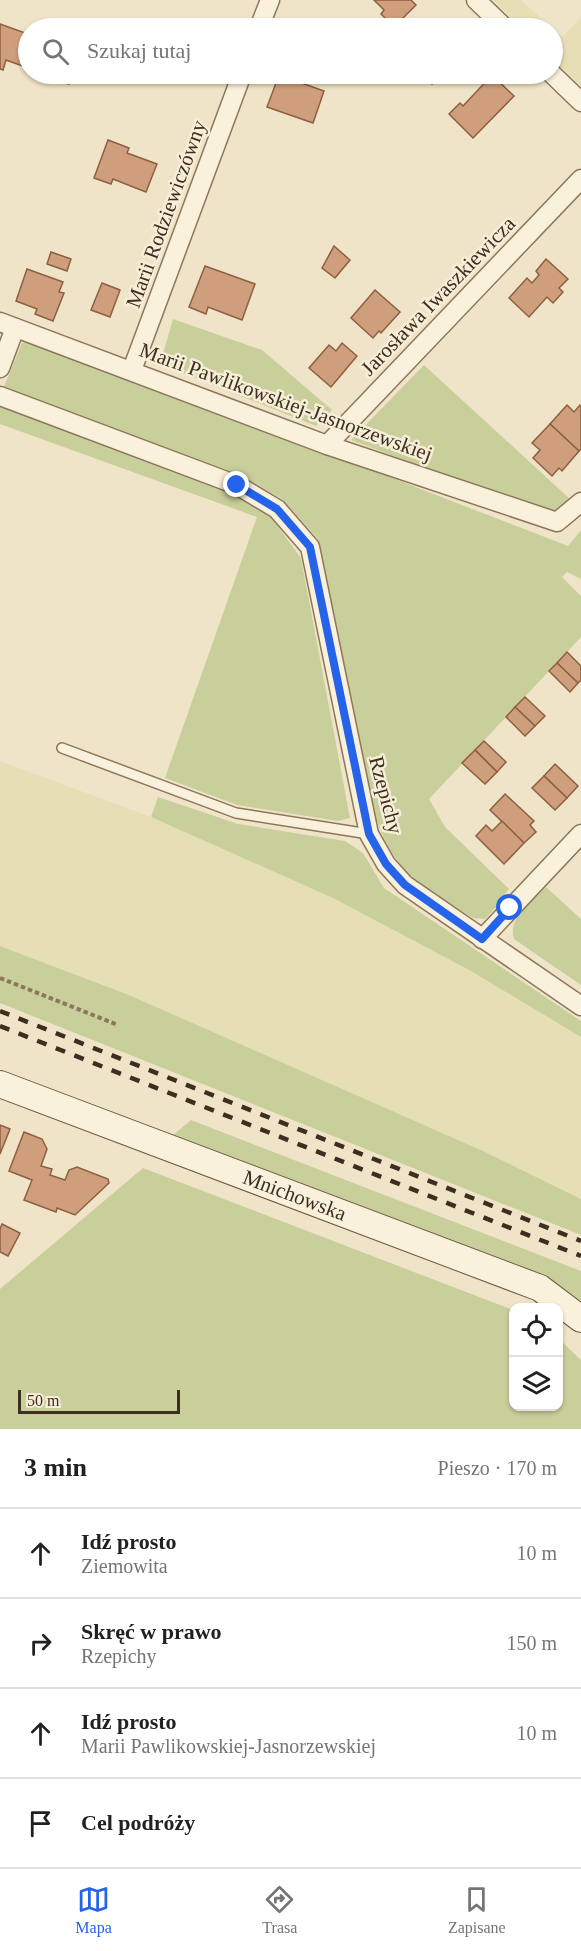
<!DOCTYPE html>
<html lang="pl">
<head>
<meta charset="utf-8">
<style>
  body { margin:0; font-family:Georgia,serif; background:#f2f2f2; color:#202124 }
  .controls { position:absolute; right:18px; bottom:18px; display:grid; overflow:hidden; border-radius:12px; box-shadow:0 2px 4px #0004 }
  .controls button { width:54px; height:54px; display:grid; place-items:center; padding:0; border:0; border-bottom:2px solid #e0e0e0; background:#fff; color:#202124; font:30px sans-serif }
  .scale { position:absolute; left:18px; bottom:15px; width:162px; box-sizing:border-box; padding-left:6px; border:3px solid #3d2e20; border-top:0; font-size:16px; line-height:21px; white-space:nowrap; color:#3d2e20; -webkit-text-stroke:4px #f7eed8; paint-order:stroke }
  .stop { position:absolute; width:18px; height:18px; margin:-14px; border:4px solid #2563eb; border-radius:50%; background:#fff }
  .stop.end { background:#2563eb; border-color:#fff; box-shadow:0 2px 6px #0008 }
  .list { margin:0; padding:0; list-style:none }
  h2 { display:flex; justify-content:space-between; align-items:center; height:78px; margin:0; padding:0 24px; font-size:26px }
  h2 small { font-size:20px; font-weight:400; color:#757577 }
  .list li { display:grid; grid-template-columns:39px 1fr auto; gap:18px; align-items:center; box-sizing:border-box; height:90px; padding:0 24px; border-top:2px solid #e0e0e0 }
  .list b { display:block; font-size:22px; white-space:nowrap }
  .list p { margin:0; font-size:20px; white-space:nowrap; color:#757577 }
  .list em { font-size:20px; font-style:normal; color:#757577 }
  .icon { flex:none; width:33px; height:33px; fill:none; stroke:currentColor; stroke-width:2; stroke-linecap:round; stroke-linejoin:round }
  .map { position:relative; flex:none; width:581px; height:1429px; overflow:hidden }
  .search { position:absolute; background:#fff; box-shadow:0 2px 4px #0004; left:18px; right:18px; top:18px; height:66px; display:flex; align-items:center; gap:15px; box-sizing:border-box; padding:0 21px; border-radius:33px; color:#757577; font-size:22px }
  .sheet { height:438px; background:#fff }
  nav { display:flex; justify-content:space-around; align-items:center; box-sizing:border-box; height:84px; border-top:2px solid #e0e0e0; background:#fff; font-size:16px; color:#757577 }
  nav a { display:grid; justify-items:center; gap:3px }
  nav .on { color:#2563eb }
  .map>svg:first-child { display:block }
  .farmland { fill:#e6deb5 }
  .green { fill:#c9cf9b }
  .building { fill:#cf9f7d; stroke:#8d5f41; stroke-width:1.5 }
  .lines { fill:none; stroke-linecap:round; stroke-linejoin:round }
  .lane-casing { stroke:#8d765c; stroke-width:12 }
  .street-casing { stroke:#8d765c; stroke-width:21 }
  .secondary-casing { stroke:#6f573f; stroke-width:28 }
  .path { stroke:#8d765c; stroke-width:4; stroke-dasharray:4.5 3; stroke-linecap:butt }
  .lane { stroke:#faf1dc; stroke-width:9 }
  .street { stroke:#faf1dc; stroke-width:18 }
  .secondary { stroke:#faf1dc; stroke-width:26 }
  .rail { stroke:#3d2e20; stroke-width:4.5; stroke-dasharray:10 10; stroke-linecap:butt }
  .route { stroke:#2563eb; stroke-width:8 }
  .labels { text-anchor:middle; dominant-baseline:central; stroke-width:5; stroke-linejoin:round; paint-order:stroke }
  .street-label { font-size:21px; fill:#3d2e20; stroke:#f7eed8 }
</style>
</head>
<body>
<div class="map">
<svg width="581" height="1429" viewBox="0 0 581 1429">
  <rect width="100%" height="100%" fill="#f0e4c8"/>
  <g class="farmland">
    <polygon points="493,0 521,0 552,28 522,28"/>
    <polygon points="581,18 581,87 553,59 552,29 562,37"/>
    <polygon points="0,761 151,817 333,898 471,971 581,1037 581,1199 483,1151 129,995 0,946"/>
  </g>
  <g class="green">
    <polygon points="173,319 262,350 332,410 316,426 160,364"/>
    <path d="M36,340L568,546L581,530V579L567,572L562,577L581,596V637L429,799L445,827L509,889L505,894L504,899L485,919L473,918C452,904 425,891 408,873C389,854 379,829 371,804L318,539L282,499L239,474L3,389L22,343Z"/>
    <polygon points="424,365 570,499 553,516 351,440"/>
    <polygon points="0,405 228,490 268,513 301,558 350,818 338,821 237,805 165,778 257,517 0,424"/>
    <polygon points="158,797 238,824 345,841 363,853 384,888 581,1021 581,1037 471,971 333,898 151,817"/>
    <path d="M546,887L581,919V985L514,939C507,918 533,901 546,887Z"/>
    <polygon points="0,946 129,995 483,1151 581,1199 581,1235 0,1003"/>
    <polygon points="191,1120 581,1271 581,1304 538,1275 173,1135"/>
    <polygon points="143,1168 513,1310 514,1406 558,1406 559,1339 581,1360 581,1429 0,1429 0,1289"/>
  </g>
  <g class="building">
    <polygon points="374,0 411,0 416,5 394,27 381,14 384,10"/>
    <polygon points="0,24 28,34 28,68 6,60 3,70 0,69"/>
    <polygon points="62,74 73,74 69,84 60,81"/>
    <polygon points="325,74 336,74 333,81"/>
    <polygon points="421,74 443,74 432,84"/>
    <polygon points="279,75 324,91 313,123 267,107"/>
    <polygon points="492,75 514,96 473,138 449,114 460,103 463,106"/>
    <polygon points="108,140 129,148 127,153 157,164 146,192 113,179 111,184 94,178"/>
    <polygon points="334,246 350,260 335,278 322,268"/>
    <polygon points="51,252 71,259 67,271 47,264"/>
    <polygon points="546,259 568,279 559,288 563,292 553,303 547,297 529,317 509,298 527,278 532,283 539,275 536,271"/>
    <polygon points="205,266 255,284 242,320 208,307 206,314 189,307"/>
    <polygon points="27,269 63,282 59,292 64,293 53,321 35,314 37,309 16,301"/>
    <polygon points="102,283 120,290 110,317 91,310"/>
    <polygon points="375,290 400,312 381,333 379,331 373,338 351,318"/>
    <polygon points="342,343 357,356 331,387 309,368 329,345 336,351"/>
    <polygon points="567,405 574,412 580,405 581,406 581,449 579,451 550,424"/>
    <polygon points="550,424 579,451 562,471 559,468 552,476 533,458 540,450 532,443"/>
    <polygon points="567,652 581,666 581,680 578,683 557,663"/>
    <polygon points="557,663 578,683 570,692 549,671"/>
    <polygon points="525,697 545,716 535,726 515,707"/>
    <polygon points="515,707 535,726 525,736 506,717"/>
    <polygon points="484,741 506,762 497,772 475,750"/>
    <polygon points="475,750 497,772 485,784 462,763"/>
    <polygon points="555,764 578,786 567,798 544,776"/>
    <polygon points="544,776 567,798 555,810 532,788"/>
    <polygon points="505,794 534,821 530,825 536,832 524,843 490,810"/>
    <polygon points="502,821 524,843 504,864 476,836 486,825 492,831"/>
    <polygon points="0,1125 10,1129 0,1154"/>
    <polygon points="24,1132 42,1139 47,1149 41,1166 52,1169 50,1175 65,1180 69,1170 77,1167 108,1179 109,1183 75,1215 57,1208 56,1212 24,1200 32,1180 9,1171"/>
    <polygon points="2,1224 20,1233 8,1256 0,1252 0,1229"/>
  </g>
  <g class="lines">
    <g class="lane-casing">
      <polyline id="lane" points="62,748 236,813 369,834"/>
    </g>
    <g class="street-casing">
      <g id="street">
        <polyline points="476,0 505,28"/>
        <polyline points="259,28 270,0"/>
        <polyline points="552,74 581,102"/>
        <polyline points="0,322 327,445 557,522 581,502"/>
        <polyline points="0,368 15,328"/>
        <polyline points="132,370 242,74"/>
        <polyline points="0,396 237,485 277,509 310,547 369,834 386,864 405,885 581,1006"/>
        <polyline points="327,445 581,179"/>
        <polyline points="482,939 581,834"/>
      </g>
    </g>
    <g class="secondary-casing">
      <g id="secondary">
        <path id="s1" d="M0,1084L540,1288L581,1319"/>
      </g>
    </g>
    <polyline class="path" points="0,978 118,1025"/>
    <use href="#lane" class="lane"/>
    <use href="#street" class="street"/>
    <use href="#secondary" class="secondary"/>
    <g class="rail">
      <polyline points="0,1011 581,1241"/>
      <polyline points="0,1026 581,1256"/>
    </g>
  </g>
  <g class="lines">
    <polyline class="route" points="237,485 277,509 310,547 369,834 386,864 405,885 482,939 510,908"/>
  </g>
  <g class="labels">
    <g class="street-label">
      <text transform="translate(166 214) rotate(-70)">Marii Rodziewiczówny</text>
      <text transform="translate(438 296) rotate(-46)">Jarosława Iwaszkiewicza</text>
      <text transform="translate(286 402) rotate(20)">Marii Pawlikowskiej-Jasnorzewskiej</text>
      <text transform="translate(386 795) rotate(75)">Rzepichy</text>
      <text stroke="none"><textPath href="#s1" startOffset="315">Mnichowska</textPath></text>
    </g>
  </g>
</svg>
<div class="controls">
<button><svg class="icon" aria-label="locate" viewBox="0 0 24 24"><circle cx="12" cy="12" r="6"/><path d="M12 2v4M12 18v4M2 12h4M18 12h4"/></svg></button>
<button><svg class="icon" aria-label="layers" viewBox="0 0 24 24"><path d="M12 4l9 5-9 5-9-5zM3 14l9 5 9-5"/></svg></button>
</div>
<div class="scale">50 m</div>
<div class="stop" style="left:510px;top:908px"></div>
<div class="stop end" style="left:237px;top:485px"></div>
<div class="search"><svg class="icon" aria-label="search" viewBox="0 0 24 24"><circle cx="10" cy="10" r="6"/><path d="M15 15l6 6"/></svg>Szukaj tutaj</div>
</div>
<section class="sheet">
<h2>3 min<small>Pieszo · 170 m</small></h2>
<ul class="list">
<li><svg class="icon" aria-label="ahead" viewBox="0 0 24 24"><path d="M12 20V5M6 11l6-6 6 6"/></svg><div><b>Idź prosto</b><p>Ziemowita</p></div><em>10 m</em></li>
<li><svg class="icon" aria-label="right" viewBox="0 0 24 24"><path d="M7 20v-9h11M14 6l5 5-5 5"/></svg><div><b>Skręć w prawo</b><p>Rzepichy</p></div><em>150 m</em></li>
<li><svg class="icon" aria-label="ahead" viewBox="0 0 24 24"><path d="M12 20V5M6 11l6-6 6 6"/></svg><div><b>Idź prosto</b><p>Marii Pawlikowskiej-Jasnorzewskiej</p></div><em>10 m</em></li>
<li><svg class="icon" aria-label="arrive" viewBox="0 0 24 24"><path d="M6 21V4h12l-3 4 3 4H6"/></svg><div><b>Cel podróży</b></div></li>
</ul>
</section>
<nav>
<a class="on"><svg class="icon" aria-label="map" viewBox="0 0 24 24"><path d="M3 6l6-2 6 2 6-2v14l-6 2-6-2-6 2zM9 4v14M15 6v14"/></svg>Mapa</a>
<a><svg class="icon" aria-label="directions" viewBox="0 0 24 24"><path d="M12 3l9 9-9 9-9-9zM9 14v-3h6M13 9l2 2-2 2"/></svg>Trasa</a>
<a><svg class="icon" aria-label="saved" viewBox="0 0 24 24"><path d="M7 4h10v16l-5-4-5 4z"/></svg>Zapisane</a>
</nav>
</body>
</html>
